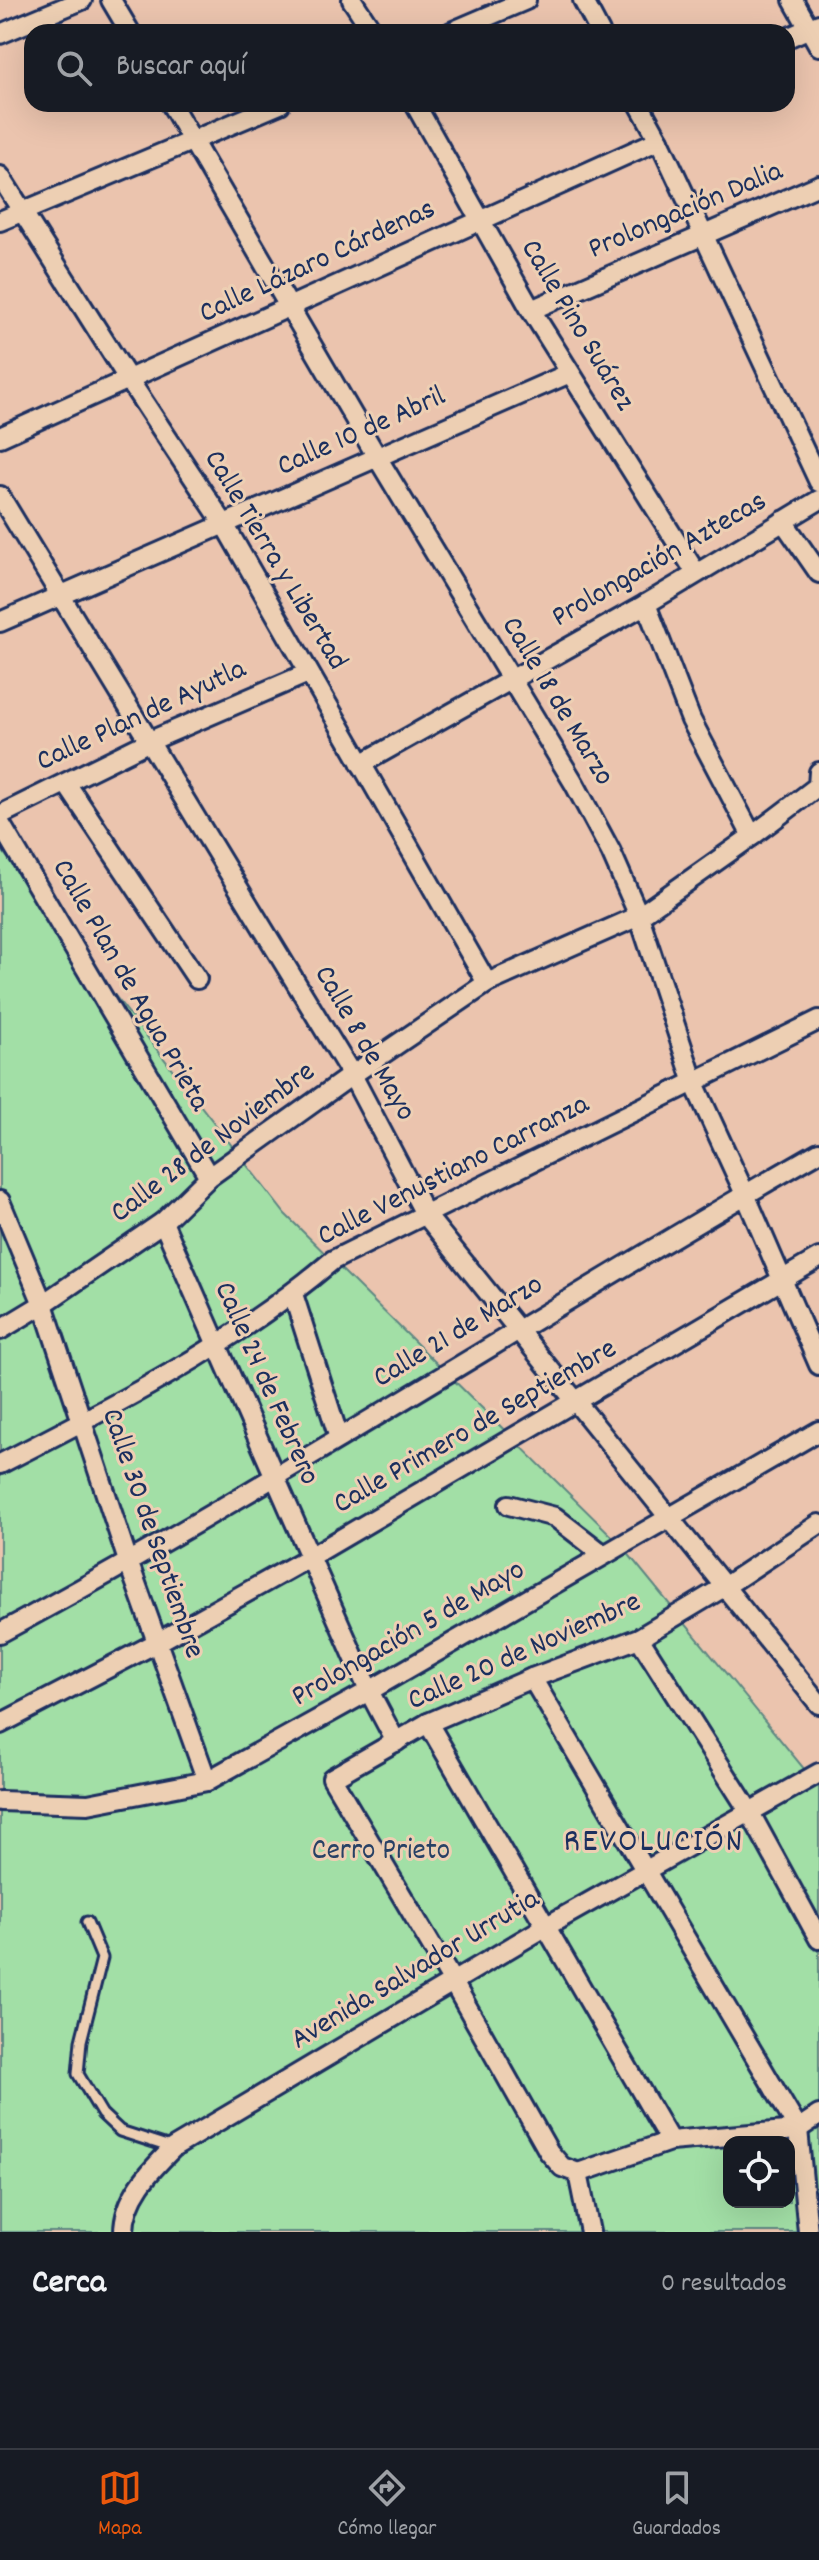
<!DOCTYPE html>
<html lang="es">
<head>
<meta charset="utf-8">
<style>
  body { margin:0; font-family:Dekko,sans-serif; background:#20242c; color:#f1f3f6 }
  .controls { position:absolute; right:24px; bottom:24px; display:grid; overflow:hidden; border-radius:16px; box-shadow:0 8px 32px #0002 }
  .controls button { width:72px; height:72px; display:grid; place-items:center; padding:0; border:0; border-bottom:2px solid #363941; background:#171b24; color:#f1f3f6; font:40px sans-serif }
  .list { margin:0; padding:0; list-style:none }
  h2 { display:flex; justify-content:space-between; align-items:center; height:104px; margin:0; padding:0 32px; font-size:34px }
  h2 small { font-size:26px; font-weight:400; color:#9ea1a6 }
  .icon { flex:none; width:44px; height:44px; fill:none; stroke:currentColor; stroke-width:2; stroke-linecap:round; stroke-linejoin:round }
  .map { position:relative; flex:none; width:819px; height:2232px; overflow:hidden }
  .search { position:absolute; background:#171b24; box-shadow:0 8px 32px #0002; left:24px; right:24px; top:24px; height:88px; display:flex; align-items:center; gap:20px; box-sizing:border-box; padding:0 28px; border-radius:24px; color:#9ea1a6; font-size:30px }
  .sheet { height:216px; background:#171b24 }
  nav { display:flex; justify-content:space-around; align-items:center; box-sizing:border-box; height:112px; border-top:2px solid #363941; background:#171b24; font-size:22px; color:#9ea1a6 }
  nav a { display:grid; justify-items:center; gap:4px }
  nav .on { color:#ea580c }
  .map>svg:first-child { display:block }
  .green { fill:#a2dfa6; stroke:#5e8782; stroke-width:2; fill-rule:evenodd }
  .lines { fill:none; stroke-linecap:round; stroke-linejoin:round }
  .lane-casing { stroke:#1b2f5e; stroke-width:15 }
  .street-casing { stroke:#1b2f5e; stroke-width:24 }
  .lane { stroke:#edcfb3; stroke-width:9 }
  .street { stroke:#edcfb3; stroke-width:18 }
  .labels { text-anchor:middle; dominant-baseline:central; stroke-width:6; stroke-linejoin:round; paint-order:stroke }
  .street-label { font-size:30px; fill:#1b2f5e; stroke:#edcfb3 }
  .park-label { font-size:30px; fill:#284165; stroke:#edcfb3 }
  .quarter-label { font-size:34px; letter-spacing:2px; fill:#1b2f5e; stroke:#edcfb3 }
</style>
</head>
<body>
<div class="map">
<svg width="819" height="2232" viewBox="0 0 819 2232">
  <rect width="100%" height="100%" fill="#ebc4ae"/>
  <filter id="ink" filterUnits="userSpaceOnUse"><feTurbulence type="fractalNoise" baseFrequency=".0125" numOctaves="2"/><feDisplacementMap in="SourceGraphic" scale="16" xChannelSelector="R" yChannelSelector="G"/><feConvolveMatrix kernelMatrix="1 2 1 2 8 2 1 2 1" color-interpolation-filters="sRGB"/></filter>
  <g filter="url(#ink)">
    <path class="green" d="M0,848L285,1214L621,1545L819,1787V2232H0ZM729,2142H789V2202H729Z"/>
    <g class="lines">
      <g class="lane-casing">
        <polyline id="lane" points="87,1922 102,1958 81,2041 78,2074 102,2114 120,2131 173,2148"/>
      </g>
      <g class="street-casing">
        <g id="street">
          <polyline points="111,0 130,32"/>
          <polyline points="352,0 373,32"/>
          <polyline points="583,0 600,32"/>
          <polyline points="793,0 819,46"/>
          <polyline points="451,32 526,0"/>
          <polyline points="0,34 82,0"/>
          <polyline points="787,38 819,24"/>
          <polyline points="171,104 377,457 574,783 611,852 639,916 694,1083 745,1194 819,1365"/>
          <polyline points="415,104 531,310 696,573"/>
          <polyline points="639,104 659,140 819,482"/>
          <polyline points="0,176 129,380 224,524 487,983"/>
          <polyline points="0,221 280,104"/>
          <polyline points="531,310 819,185"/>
          <polyline points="0,437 659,140"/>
          <polyline points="0,496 352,1075 425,1214 819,1704"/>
          <polyline points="783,521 819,573"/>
          <polyline points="646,604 691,720 752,836"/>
          <polyline points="0,622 570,373"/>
          <polyline points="361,764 646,604 819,500"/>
          <polyline points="66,783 197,979"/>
          <polyline points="0,815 150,741 308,673"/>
          <polyline points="0,823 209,1177"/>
          <polyline points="0,1201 43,1304 129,1564 207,1781"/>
          <polyline points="163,1222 369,1691 396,1742"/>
          <polyline points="293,1294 339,1438"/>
          <polyline points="0,1330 43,1304 163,1222 209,1177 352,1075 487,983 639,916 752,836 818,786 819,772"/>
          <path d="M0,1464C116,1405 233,1345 333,1260L819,1020"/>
          <polyline points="509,1505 555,1517 604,1555"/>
          <path d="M0,1633C279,1483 544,1309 819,1152"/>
          <polyline points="639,1638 749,1811 819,1939"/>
          <polyline points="532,1678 798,2129 808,2232"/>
          <polyline points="428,1723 670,2141"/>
          <polyline points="0,1724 158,1642 310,1557 819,1258"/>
          <polyline points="0,1801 88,1804 207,1781 369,1691 819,1431"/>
          <polyline points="578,2173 562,2167 549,2152 453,1982 332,1778 428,1723 532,1678 639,1638 724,1587 819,1524"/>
          <polyline points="578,2173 670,2141 786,2131 798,2129 819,2115"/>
          <polyline points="578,2173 590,2232"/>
          <path d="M124,2232C124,2197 150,2171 173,2148L545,1927L819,1773"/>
        </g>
      </g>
      <use href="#lane" class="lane"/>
      <use href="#street" class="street"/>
    </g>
  </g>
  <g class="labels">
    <g class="street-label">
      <text transform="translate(686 212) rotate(-23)">Prolongación Dalia</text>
      <text transform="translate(318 263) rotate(-25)">Calle Lázaro Cárdenas</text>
      <text transform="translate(576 326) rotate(59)">Calle Pino Suárez</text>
      <text transform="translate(362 433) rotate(-24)">Calle 10 de Abril</text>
      <text transform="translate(274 561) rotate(59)">Calle Tierra y Libertad</text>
      <text transform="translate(660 561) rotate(-30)">Prolongación Aztecas</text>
      <text transform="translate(556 702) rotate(59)">Calle 18 de Marzo</text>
      <text transform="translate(142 717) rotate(-25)">Calle Plan de Ayutla</text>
      <text transform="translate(129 986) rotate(60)">Calle Plan de Agua Prieta</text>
      <text transform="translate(363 1044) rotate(60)">Calle 8 de Mayo</text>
      <text transform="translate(214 1144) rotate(-37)">Calle 28 de Noviembre</text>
      <text transform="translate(454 1172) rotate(-27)">Calle Venustiano Carranza</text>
      <text transform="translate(459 1333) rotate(-31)">Calle 21 de Marzo</text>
      <text transform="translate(265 1384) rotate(66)">Calle 24 de Febrero</text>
      <text transform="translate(476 1428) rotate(-30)">Calle Primero de Septiembre</text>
      <text transform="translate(151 1534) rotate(71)">Calle 30 de Septiembre</text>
      <text transform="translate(409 1635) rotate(-30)">Prolongación 5 de Mayo</text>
      <text transform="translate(525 1653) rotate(-24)">Calle 20 de Noviembre</text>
      <text transform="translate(416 1971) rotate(-31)">Avenida Salvador Urrutia</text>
    </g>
    <g class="park-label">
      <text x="381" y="1852">Cerro Prieto</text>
    </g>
    <g class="quarter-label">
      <text x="654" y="1843">REVOLUCIÓN</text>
    </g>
  </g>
</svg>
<div class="controls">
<button><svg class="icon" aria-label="locate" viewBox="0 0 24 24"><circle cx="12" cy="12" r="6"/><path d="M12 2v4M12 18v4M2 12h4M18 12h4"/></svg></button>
</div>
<div class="search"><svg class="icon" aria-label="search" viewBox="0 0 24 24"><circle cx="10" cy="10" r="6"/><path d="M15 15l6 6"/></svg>Buscar aquí</div>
</div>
<section class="sheet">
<h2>Cerca<small>0 resultados</small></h2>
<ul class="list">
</ul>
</section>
<nav>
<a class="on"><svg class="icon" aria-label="map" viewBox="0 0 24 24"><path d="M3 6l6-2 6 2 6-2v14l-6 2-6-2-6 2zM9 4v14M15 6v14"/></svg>Mapa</a>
<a><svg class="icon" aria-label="directions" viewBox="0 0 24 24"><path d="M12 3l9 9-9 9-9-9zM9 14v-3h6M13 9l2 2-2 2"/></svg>Cómo llegar</a>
<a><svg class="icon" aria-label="saved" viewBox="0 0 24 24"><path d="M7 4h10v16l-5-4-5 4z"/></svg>Guardados</a>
</nav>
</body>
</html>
